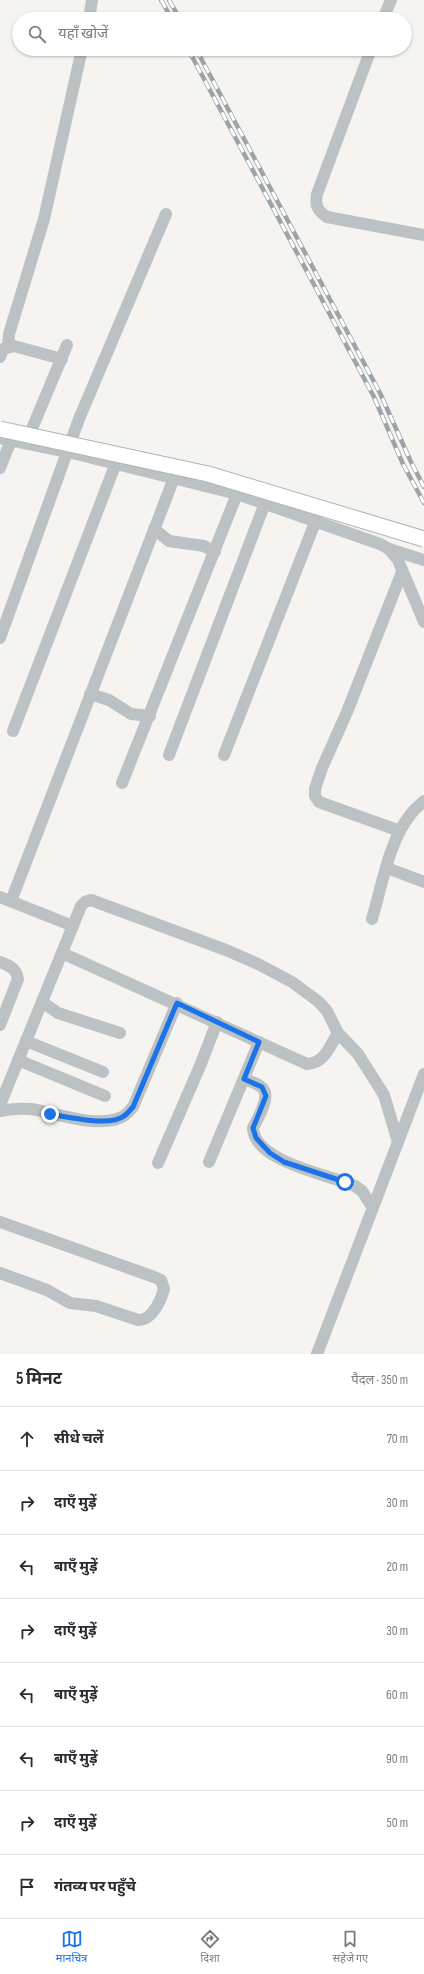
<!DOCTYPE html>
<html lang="hi">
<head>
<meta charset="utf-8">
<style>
  body { margin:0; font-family:"Sofia Sans Condensed","Noto Sans Devanagari",sans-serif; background:#f7f7f7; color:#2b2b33 }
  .stop { position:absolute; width:12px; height:12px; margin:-9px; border:3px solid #1a73e8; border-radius:50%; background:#fff }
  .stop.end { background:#1a73e8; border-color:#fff; box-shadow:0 1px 4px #0008 }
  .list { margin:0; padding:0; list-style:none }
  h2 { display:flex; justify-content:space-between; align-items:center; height:52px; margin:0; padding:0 16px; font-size:17px }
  h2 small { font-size:13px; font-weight:400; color:#7c7c81 }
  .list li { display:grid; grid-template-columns:26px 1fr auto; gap:12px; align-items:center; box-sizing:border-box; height:64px; padding:0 16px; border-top:1px solid #e1e1e2 }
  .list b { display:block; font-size:15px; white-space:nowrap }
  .list em { font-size:13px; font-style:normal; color:#7c7c81 }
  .icon { flex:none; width:22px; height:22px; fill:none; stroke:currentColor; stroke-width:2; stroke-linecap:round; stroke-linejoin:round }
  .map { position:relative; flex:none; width:424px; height:1354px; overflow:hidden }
  .search { position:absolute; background:#fff; box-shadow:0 1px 3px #0004; left:12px; right:12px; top:12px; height:44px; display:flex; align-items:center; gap:10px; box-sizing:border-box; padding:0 14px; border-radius:22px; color:#7c7c81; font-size:15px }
  .sheet { height:564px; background:#fff }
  nav { display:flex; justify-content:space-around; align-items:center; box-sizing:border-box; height:56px; border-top:1px solid #e1e1e2; background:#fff; font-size:11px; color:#7c7c81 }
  nav a { display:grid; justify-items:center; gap:2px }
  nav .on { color:#1a73e8 }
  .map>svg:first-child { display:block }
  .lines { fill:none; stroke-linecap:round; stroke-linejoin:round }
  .minor { stroke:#bcc1c3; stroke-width:12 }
  .rail-casing { stroke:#9ca4a8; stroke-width:4.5 }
  .rail { stroke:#fff; stroke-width:3; stroke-dasharray:9; stroke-linecap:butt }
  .major-bridge-casing { stroke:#b0b5b8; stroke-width:17; stroke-linecap:butt }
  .major-bridge { stroke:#fff; stroke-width:15 }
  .route { stroke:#1a73e8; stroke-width:5 }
</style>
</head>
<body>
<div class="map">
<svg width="424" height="1354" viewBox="0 0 424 1354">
  <rect width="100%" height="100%" fill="#f5f4f1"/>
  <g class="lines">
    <g class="minor">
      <polyline points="89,19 92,0"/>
      <polyline points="383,19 391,0"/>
      <path d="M371,49L317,194C315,206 317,210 327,217L424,235"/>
      <polyline points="8,347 9,334 44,219 82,49"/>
      <polyline points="0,357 3,349 14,346 62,359"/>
      <polyline points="0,438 68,452 237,494 380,544 389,549 398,560 424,622"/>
      <polyline points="26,443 67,345"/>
      <polyline points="0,468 11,440"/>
      <polyline points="154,529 169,541 204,546 215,552"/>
      <polyline points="389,549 424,560"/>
      <polyline points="0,638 79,419 166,214"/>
      <polyline points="90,694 109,700 131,714 150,716"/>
      <polyline points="13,731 116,463"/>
      <polyline points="169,755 265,503"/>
      <polyline points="224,755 316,520"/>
      <polyline points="122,783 237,494"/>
      <polyline points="400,831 319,802 315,796 315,789 322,768 347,712 402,572"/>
      <polyline points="387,868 424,882"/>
      <polyline points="0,897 73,926"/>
      <polyline points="11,901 174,478"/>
      <path d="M372,919C382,886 389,840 411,814C414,809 420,805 424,801"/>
      <path d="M62,953L307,1064C325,1063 329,1047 338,1033"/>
      <path d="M0,962C10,966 16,968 18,979L0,1025"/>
      <polyline points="42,1002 58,1013 120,1033"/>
      <polyline points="26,1041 103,1072"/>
      <polyline points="18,1060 105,1096"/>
      <path d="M244,1079C249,1081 257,1083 261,1087C273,1095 257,1119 253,1128C254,1162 330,1175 355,1186L362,1191L373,1208"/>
      <polyline points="0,1105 81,906 85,902 91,900 226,950 258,964 292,982 319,1002 327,1011 338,1033 358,1054 384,1095 398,1142"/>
      <path d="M0,1111C10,1109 20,1108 31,1109C57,1113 96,1129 122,1117C126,1115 130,1110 133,1107L177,1003"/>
      <polyline points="209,1162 259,1042"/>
      <polyline points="158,1163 200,1066 217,1022"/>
      <path d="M0,1222L154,1277L161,1280L164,1289C161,1300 152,1321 138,1320L96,1306L70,1303L47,1290L0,1273"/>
      <polyline points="317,1354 424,1074"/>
    </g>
    <g class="rail-casing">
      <g id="rail">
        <polyline points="161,0 172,19"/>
        <polyline points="169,0 180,19"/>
        <polyline points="188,49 374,397 403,464 424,503"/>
        <polyline points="196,49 380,393 411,462 424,487"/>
      </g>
    </g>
    <use href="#rail" class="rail"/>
    <g class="major-bridge-casing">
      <polyline id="major-bridge" points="0,429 208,474 424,539"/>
    </g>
    <use href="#major-bridge" class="major-bridge"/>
  </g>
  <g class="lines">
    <path class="route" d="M50,1114C67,1117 110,1127 124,1116C127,1114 130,1110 133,1107L177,1003L259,1042L244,1079L262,1087L266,1096L253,1128L256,1138L270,1153L284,1162L345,1182"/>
  </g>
</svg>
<div class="stop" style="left:345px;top:1182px"></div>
<div class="stop end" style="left:50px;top:1114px"></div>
<div class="search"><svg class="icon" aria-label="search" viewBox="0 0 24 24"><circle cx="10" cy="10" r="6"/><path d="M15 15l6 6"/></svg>यहाँ खोजें</div>
</div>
<section class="sheet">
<h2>5 मिनट<small>पैदल · 350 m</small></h2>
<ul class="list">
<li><svg class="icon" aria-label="ahead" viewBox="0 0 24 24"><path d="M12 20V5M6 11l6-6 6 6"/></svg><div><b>सीधे चलें</b></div><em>70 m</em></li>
<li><svg class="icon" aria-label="right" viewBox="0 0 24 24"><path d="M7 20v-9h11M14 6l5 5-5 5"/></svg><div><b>दाएँ मुड़ें</b></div><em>30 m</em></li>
<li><svg class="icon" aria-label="left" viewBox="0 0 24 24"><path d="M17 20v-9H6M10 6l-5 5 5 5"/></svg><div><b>बाएँ मुड़ें</b></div><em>20 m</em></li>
<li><svg class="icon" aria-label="right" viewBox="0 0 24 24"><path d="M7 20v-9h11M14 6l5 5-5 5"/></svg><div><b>दाएँ मुड़ें</b></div><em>30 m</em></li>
<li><svg class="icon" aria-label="left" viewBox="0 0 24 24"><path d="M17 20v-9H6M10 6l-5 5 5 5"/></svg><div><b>बाएँ मुड़ें</b></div><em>60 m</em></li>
<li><svg class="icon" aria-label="left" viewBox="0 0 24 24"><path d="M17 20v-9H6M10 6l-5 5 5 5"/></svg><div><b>बाएँ मुड़ें</b></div><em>90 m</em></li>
<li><svg class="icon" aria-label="right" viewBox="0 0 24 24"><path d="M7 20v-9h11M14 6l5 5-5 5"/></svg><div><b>दाएँ मुड़ें</b></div><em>50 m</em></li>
<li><svg class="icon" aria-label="arrive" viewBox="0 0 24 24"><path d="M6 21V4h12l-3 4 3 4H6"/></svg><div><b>गंतव्य पर पहुँचे</b></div></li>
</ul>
</section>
<nav>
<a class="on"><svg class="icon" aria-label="map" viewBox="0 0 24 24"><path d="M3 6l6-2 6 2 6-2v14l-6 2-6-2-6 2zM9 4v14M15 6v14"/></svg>मानचित्र</a>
<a><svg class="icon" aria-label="directions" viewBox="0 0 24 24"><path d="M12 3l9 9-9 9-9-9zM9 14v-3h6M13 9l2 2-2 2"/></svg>दिशा</a>
<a><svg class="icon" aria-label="saved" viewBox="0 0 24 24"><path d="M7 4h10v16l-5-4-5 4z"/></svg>सहेजे गए</a>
</nav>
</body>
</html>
